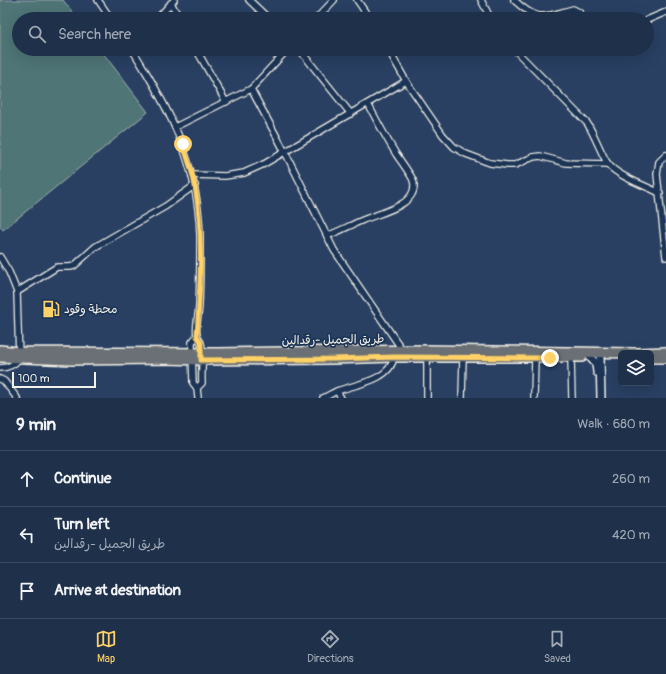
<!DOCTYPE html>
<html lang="en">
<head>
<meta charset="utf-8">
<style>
  body { margin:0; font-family:Pangolin,"Playpen Sans Arabic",sans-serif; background:#273851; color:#f1f3f6 }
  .controls { position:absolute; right:12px; bottom:12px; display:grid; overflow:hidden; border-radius:6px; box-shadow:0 4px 16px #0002 }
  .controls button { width:36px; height:36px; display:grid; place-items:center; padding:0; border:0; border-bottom:1px solid #3c4b62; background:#1f304a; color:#f1f3f6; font:20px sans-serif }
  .scale { position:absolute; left:12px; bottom:10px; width:84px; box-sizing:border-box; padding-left:4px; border:2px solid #f4f1e8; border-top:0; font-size:11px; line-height:14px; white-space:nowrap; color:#f4f1e8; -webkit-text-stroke:3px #1d3557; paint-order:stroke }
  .stop { position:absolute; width:12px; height:12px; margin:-9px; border:3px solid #ffd166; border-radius:50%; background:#fff }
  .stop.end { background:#ffd166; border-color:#fff; box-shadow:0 1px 4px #0008 }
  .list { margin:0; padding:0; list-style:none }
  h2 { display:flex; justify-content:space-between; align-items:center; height:52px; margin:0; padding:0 16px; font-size:17px }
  h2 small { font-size:13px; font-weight:400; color:#a1a9b5 }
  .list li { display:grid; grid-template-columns:26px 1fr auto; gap:12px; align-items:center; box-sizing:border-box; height:56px; padding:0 16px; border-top:1px solid #3c4b62 }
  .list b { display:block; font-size:15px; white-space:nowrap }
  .list p { margin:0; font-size:13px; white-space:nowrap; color:#a1a9b5 }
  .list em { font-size:13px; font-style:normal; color:#a1a9b5 }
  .icon { flex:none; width:22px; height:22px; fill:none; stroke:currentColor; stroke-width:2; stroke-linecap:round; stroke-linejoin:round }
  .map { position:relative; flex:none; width:666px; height:398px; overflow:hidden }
  .search { position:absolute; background:#1f304a; box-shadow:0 4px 16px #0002; left:12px; right:12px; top:12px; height:44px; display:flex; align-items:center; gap:10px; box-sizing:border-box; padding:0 14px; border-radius:22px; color:#a1a9b5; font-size:15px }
  .sheet { height:220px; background:#1f304a }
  nav { display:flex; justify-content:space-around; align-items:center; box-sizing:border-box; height:56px; border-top:1px solid #3c4b62; background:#1f304a; font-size:11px; color:#a1a9b5 }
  nav a { display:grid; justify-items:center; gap:2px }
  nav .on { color:#ffd166 }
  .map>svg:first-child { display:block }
  .green { fill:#507576; stroke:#a2b3af }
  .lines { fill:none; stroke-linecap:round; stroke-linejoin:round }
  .minor-casing { stroke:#f4f1e8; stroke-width:8 }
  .tertiary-casing { stroke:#f4f1e8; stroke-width:10 }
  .primary-casing { stroke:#f4f1e8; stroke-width:12 }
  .minor { stroke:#1d3557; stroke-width:5.5 }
  .tertiary { stroke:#1d3557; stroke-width:7 }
  .primary { stroke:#6b6f75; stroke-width:9 }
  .route { stroke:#ffd166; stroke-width:5 }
  .labels { text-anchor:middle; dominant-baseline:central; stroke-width:3.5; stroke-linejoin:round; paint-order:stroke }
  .poi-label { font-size:12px; fill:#f4f1e8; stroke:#1d3557; text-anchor:start }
  .street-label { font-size:12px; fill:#f4f1e8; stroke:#1d3557 }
</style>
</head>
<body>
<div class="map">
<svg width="666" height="398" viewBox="0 0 666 398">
  <rect width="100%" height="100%" fill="#294063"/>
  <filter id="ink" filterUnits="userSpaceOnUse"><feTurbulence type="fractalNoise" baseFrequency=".025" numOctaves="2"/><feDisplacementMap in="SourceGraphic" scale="8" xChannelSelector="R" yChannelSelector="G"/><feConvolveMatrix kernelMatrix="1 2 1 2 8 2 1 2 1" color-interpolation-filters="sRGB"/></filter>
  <g filter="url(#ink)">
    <polygon class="green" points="0,0 63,0 78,19 19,19 19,49 100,49 148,112 3,230 0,226"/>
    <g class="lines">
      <g class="minor-casing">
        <g id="minor">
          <polyline points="98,0 111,19"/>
          <polyline points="249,0 269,19"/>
          <polyline points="357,0 370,19"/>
          <polyline points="481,0 491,19"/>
          <path d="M514,0C539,23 542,17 573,9L579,12L584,19"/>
          <polyline points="171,3 180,19"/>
          <polyline points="157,19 174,0"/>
          <polyline points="316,19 334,0"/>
          <polyline points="647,20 666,12"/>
          <path d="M132,49C169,108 198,163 200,235C200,258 200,282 199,305C199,314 195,326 197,335C197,338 200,340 201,343C204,356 201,370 202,383L197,388"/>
          <polyline points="196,49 226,102"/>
          <polyline points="299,49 351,114"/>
          <polyline points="388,49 406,81 443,135 454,147 466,154 490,163 507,165 515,165 533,157 540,156 566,163 608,164"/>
          <path d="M514,49L587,123C595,135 601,154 608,164C617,176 646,186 660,193"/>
          <polyline points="251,89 285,152 334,250 403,351"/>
          <polyline points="175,127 251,89 288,49"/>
          <polyline points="666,155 659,162 657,174 666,257"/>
          <polyline points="192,175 225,176 244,173 264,164 406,81"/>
          <path d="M327,236C340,231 351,225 363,220C379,213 421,205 413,180C411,175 400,160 396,154C386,138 377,121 368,104"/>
          <path d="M0,257L9,272L17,292L19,359C14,365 8,368 0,368"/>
          <polyline points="17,292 57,267 70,267 74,266 95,247 166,206 195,185"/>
          <polyline points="197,336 192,342 192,352 193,383 197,388 198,398"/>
          <polyline points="427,357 427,398"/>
          <polyline points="571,358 572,398"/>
          <polyline points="0,379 4,381 17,398"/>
          <polyline points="337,391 341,398"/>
          <path d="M323,398C328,396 332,393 337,391C356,384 390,381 394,357"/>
          <polyline points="462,398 463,357"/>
          <polyline points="534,398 535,357"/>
        </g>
      </g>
      <g class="tertiary-casing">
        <g id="tertiary">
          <polyline points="599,352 600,357 601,398"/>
          <polyline points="590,357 596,364 597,372"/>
        </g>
      </g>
      <g class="primary-casing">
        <g id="primary">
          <polyline points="0,350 19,352 218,353 424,350 635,353 666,352"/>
          <polyline points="0,357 71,360 164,359 201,360 334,359 394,357 582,357"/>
          <polyline points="651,358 666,358"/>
        </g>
      </g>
      <use href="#minor" class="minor"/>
      <use href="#tertiary" class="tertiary"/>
      <use href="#primary" class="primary"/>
    </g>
  </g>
  <g class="lines" filter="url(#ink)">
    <path class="route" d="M183,144C187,158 193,172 195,186C204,235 200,287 197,336L201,342V360L334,359L394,357L550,358"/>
  </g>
  <defs>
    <g id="fuel-bare" transform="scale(1.38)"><path d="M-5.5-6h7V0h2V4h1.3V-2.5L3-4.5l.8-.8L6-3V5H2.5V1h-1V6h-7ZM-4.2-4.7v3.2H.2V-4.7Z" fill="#ffd166" stroke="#1d3557" stroke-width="2.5" paint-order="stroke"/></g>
  </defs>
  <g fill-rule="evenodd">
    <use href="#fuel-bare" x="51" y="309"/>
  </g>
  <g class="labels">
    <g class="poi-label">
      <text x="64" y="309">محطة وقود</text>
    </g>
    <g class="street-label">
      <text transform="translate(333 340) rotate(-1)">طريق الجميل -رقدالين</text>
    </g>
  </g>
</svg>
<div class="controls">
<button><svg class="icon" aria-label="layers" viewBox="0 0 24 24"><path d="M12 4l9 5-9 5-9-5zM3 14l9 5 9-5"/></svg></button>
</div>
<div class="scale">100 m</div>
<div class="stop" style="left:183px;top:144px"></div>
<div class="stop end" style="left:550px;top:358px"></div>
<div class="search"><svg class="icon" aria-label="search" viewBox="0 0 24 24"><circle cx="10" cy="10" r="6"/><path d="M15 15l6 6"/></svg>Search here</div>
</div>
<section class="sheet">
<h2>9 min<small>Walk · 680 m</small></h2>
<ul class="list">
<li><svg class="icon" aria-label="ahead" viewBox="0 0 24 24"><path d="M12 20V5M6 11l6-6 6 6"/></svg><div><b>Continue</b></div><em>260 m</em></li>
<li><svg class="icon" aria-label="left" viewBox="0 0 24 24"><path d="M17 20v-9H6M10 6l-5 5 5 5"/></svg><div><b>Turn left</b><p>طريق الجميل -رقدالين</p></div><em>420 m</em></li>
<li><svg class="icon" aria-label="arrive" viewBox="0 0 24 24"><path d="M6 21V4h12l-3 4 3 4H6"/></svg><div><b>Arrive at destination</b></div></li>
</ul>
</section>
<nav>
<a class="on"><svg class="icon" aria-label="map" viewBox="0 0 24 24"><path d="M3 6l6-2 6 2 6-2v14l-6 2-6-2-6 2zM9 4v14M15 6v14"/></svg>Map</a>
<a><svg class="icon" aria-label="directions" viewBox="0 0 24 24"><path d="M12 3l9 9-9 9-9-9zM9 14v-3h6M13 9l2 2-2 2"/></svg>Directions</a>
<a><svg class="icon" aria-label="saved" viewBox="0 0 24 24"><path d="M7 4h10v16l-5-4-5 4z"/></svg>Saved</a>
</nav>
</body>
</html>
